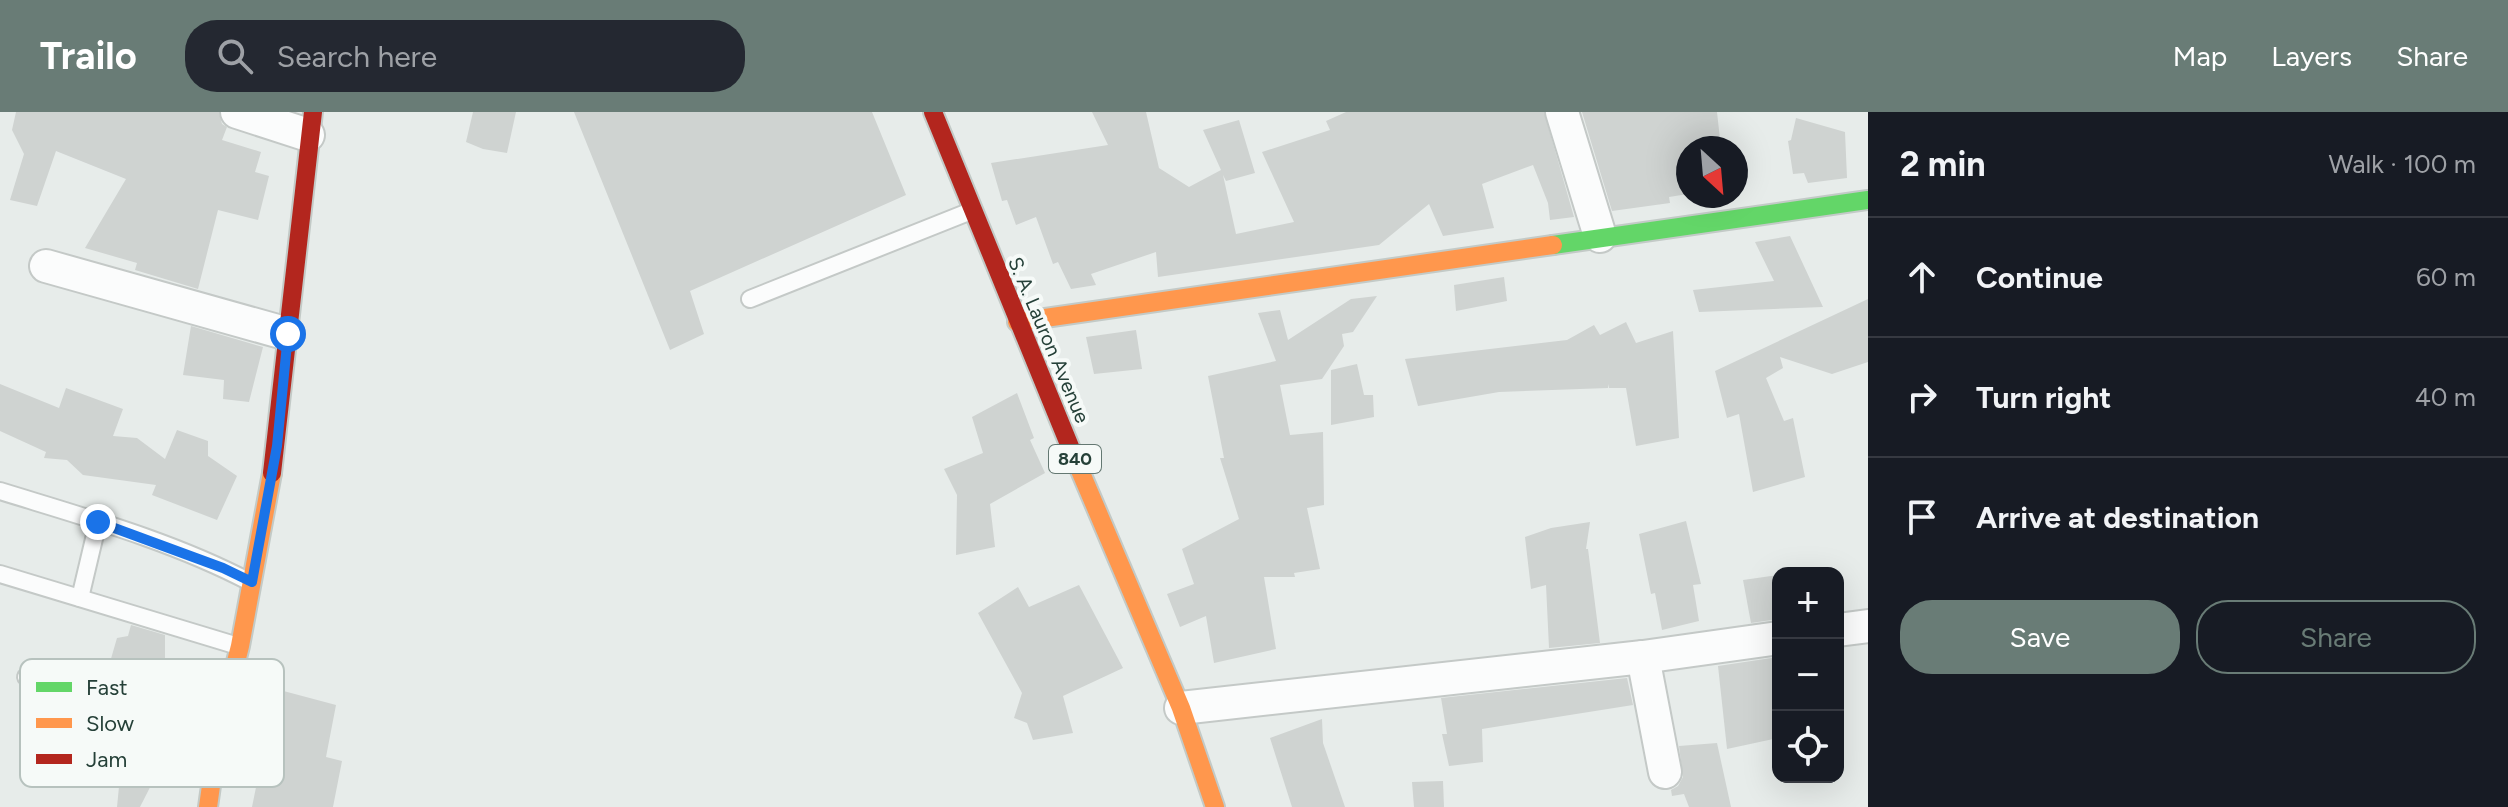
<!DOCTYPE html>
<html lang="en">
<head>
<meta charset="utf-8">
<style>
  body { margin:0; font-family:Figtree,sans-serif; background:#242831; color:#f1f3f6 }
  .controls { position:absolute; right:24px; bottom:24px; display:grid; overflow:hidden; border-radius:16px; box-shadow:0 8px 32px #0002 }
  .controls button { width:72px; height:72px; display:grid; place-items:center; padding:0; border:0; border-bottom:2px solid #363941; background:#171b24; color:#f1f3f6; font:40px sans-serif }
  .compass { position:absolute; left:1676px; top:24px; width:72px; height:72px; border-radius:50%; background:#171b24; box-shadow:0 8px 32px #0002; rotate:154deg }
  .stop { position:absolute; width:24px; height:24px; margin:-18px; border:6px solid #1a73e8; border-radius:50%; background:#fff }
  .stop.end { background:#1a73e8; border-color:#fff; box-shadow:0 2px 8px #0008 }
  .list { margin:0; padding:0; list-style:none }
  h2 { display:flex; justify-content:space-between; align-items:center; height:104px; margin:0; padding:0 32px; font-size:34px }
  h2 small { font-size:26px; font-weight:400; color:#9ea1a6 }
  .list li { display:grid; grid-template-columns:52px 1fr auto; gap:24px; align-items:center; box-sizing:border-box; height:120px; padding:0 32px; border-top:2px solid #363941 }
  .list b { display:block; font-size:30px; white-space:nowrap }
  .list em { font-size:26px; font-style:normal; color:#9ea1a6 }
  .actions { display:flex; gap:16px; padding:24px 32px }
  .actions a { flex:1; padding:18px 0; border:2px solid #697c76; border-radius:32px; text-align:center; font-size:28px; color:#697c76 }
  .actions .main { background:#697c76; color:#fff }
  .icon { flex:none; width:44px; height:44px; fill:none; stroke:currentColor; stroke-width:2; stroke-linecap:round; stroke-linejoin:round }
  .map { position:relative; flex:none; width:1868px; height:695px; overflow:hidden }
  header { display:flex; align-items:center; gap:48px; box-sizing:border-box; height:112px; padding:0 40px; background:#697c76; color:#fff }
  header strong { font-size:38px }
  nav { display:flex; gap:44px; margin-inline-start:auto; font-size:28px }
  .search { width:560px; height:72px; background:#242831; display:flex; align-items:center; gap:20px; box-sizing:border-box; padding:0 28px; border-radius:32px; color:#9ea1a6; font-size:30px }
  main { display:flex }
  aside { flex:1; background:#171b24 }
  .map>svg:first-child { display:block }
  .building { fill:#cfd3d1 }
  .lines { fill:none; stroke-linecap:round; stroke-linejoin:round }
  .lane-casing { stroke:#c4c9c7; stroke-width:20 }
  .street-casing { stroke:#c4c9c7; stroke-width:36 }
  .fast-casing { stroke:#c3cac7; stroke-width:22 }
  .slow-casing { stroke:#c3cac7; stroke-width:22 }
  .jam-casing { stroke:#c3cac7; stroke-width:22 }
  .lane { stroke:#fbfcfc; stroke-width:16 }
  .street { stroke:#fbfcfc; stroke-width:32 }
  .fast { stroke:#63d668; stroke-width:18 }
  .slow { stroke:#ff974d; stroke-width:18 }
  .jam { stroke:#b3261e; stroke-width:18 }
  .route { stroke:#1a73e8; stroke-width:10 }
  .labels { text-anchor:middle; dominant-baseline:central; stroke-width:8; stroke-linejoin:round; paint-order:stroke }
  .shield { fill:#f6faf8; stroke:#647872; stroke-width:2 }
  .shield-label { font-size:18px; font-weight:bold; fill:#254038 }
  .street-label { font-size:20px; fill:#254038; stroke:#f6faf8 }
  .key { fill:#f6faf8; stroke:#b7c2be; stroke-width:2 }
  .key-label { font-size:22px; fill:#254038 }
</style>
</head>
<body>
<header>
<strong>Trailo</strong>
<div class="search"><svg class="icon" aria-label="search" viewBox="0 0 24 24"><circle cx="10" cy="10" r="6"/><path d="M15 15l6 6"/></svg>Search here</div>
<nav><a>Map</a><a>Layers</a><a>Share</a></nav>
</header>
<main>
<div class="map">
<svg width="1868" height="695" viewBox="0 0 1868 695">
  <rect width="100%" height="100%" fill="#e7ecea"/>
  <g class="building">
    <polygon points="16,0 219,0 222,12 227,15 222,28 261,40 255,60 269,64 258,108 218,98 198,177 135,158 137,151 85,136 126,67 56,39 37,94 10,88 24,42 12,18"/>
    <polygon points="473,0 516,0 507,41 483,37 466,30"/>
    <polygon points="574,0 872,0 906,83 690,179 704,222 670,238"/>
    <polygon points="1092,0 1146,0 1159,56 1189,75 1221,58 1203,18 1239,8 1255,61 1226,69 1223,63 1236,122 1294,110 1262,40 1330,18 1326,9 1346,0 1544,0 1574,105 1550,108 1548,91 1533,53 1482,72 1494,116 1443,124 1429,92 1379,133 1158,165 1156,140 1091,162 1096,173 1071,177 1058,150 1053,152 1036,105 1016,113 1007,88 1002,89 991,51 1108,33"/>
    <polygon points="1582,0 1717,0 1721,36 1688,36 1688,82 1669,85 1670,91 1612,99"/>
    <polygon points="1796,6 1845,20 1847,66 1808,71 1804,61 1793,62 1788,29 1791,28"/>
    <polygon points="1790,124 1823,195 1699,200 1693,178 1774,169 1755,130"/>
    <polygon points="1504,165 1507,189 1456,199 1454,173"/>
    <polygon points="1377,184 1353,220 1342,222 1344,234 1322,267 1280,273 1290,323 1323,320 1324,393 1307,396 1320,457 1294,461 1295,465 1264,465 1276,537 1214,551 1206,504 1180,515 1167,482 1194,472 1182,437 1239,407 1220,346 1224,346 1208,264 1276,249 1258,201 1280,198 1288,228 1351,187"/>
    <polygon points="1868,187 1868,250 1832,262 1780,245 1783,256 1766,266 1784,309 1793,306 1805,365 1753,380 1739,302 1727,306 1715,259"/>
    <polygon points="1626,210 1636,231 1673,219 1679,326 1636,334 1626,276 1609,276 1609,272 1608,276 1499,280 1418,294 1405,247 1567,228 1594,213 1600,223"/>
    <polygon points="191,214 263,235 249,290 223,287 224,268 183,263"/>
    <polygon points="1136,218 1142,257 1094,262 1086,225"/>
    <polygon points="1357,252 1364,283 1373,283 1374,305 1331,313 1331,258"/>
    <polygon points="0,272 59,296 66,276 123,297 113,324 137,326 165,347 177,318 208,329 208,344 237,364 217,408 152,383 156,373 83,363 67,348 44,346 46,340 0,319"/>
    <polygon points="1017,281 1034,326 1030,328 1045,361 990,392 995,435 956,443 957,383 944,357 983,341 972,305"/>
    <polygon points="1686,409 1701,472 1693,473 1699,509 1662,518 1655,481 1651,482 1639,422"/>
    <polygon points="1590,410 1586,437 1588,437 1600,531 1549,536 1546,473 1531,477 1525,425 1551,416"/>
    <polygon points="1778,463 1778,507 1751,511 1743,468"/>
    <polygon points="1079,473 1123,556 1063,584 1073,621 1033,628 1027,611 1014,606 1022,581 978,501 1018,475 1029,495"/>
    <polygon points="131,513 165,523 165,552 160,552 152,573 108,557 117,526 128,524"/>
    <polygon points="1778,545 1778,626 1727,637 1718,554"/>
    <polygon points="1627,566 1633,593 1482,617 1483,650 1449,654 1442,622 1447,622 1441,586"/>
    <polygon points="276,577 336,593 326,645 342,649 333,695 252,695"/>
    <polygon points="1322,607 1323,631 1345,695 1292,695 1270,626"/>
    <polygon points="124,624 173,630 140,695 117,695"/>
    <polygon points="1717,631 1731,695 1689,695 1684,682 1672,684 1671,678 1678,674 1683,665 1679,634"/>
    <polygon points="1443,669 1444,695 1414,695 1412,670"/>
  </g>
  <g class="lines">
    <g class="lane-casing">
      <g id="lane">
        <polyline points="750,187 971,99"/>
        <path d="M0,379C84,405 172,429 250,470"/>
        <polyline points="0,462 238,534"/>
        <polyline points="80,486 98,410"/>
        <polyline points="26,565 217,616"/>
      </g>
    </g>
    <g class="street-casing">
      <g id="street">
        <polyline points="237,0 308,23"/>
        <polyline points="1562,0 1600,124"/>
        <polyline points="46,154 288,222"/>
        <polyline points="1838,518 1868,514"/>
        <polyline points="1643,545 1665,660"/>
        <polyline points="1181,596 1643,545 1778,526"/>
      </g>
    </g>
    <g class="fast-casing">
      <polyline id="fast" points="1553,133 1868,88"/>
    </g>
    <g class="slow-casing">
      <g id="slow">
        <polyline points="1017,210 1553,133"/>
        <polyline points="1073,342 1181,596 1215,695"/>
        <polyline points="208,695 219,617 240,534 272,361"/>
      </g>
    </g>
    <g class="jam-casing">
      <g id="jam">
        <polyline points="933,0 1073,342"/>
        <polyline points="272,361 313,0"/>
      </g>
    </g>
    <use href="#lane" class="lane"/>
    <use href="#street" class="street"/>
    <use href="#fast" class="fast"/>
    <use href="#slow" class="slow"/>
    <use href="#jam" class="jam"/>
  </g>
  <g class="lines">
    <polyline class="route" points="98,410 223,456 252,470 277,334 288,222"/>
  </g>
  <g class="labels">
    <rect class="shield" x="1049" y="333" width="52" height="28" rx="6"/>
    <g class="shield-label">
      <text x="1075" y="347">840</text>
    </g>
    <g class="street-label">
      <text transform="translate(1049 228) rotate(67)">S. A. Lauron Avenue</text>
    </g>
  </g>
  <rect x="20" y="547" width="264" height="128" rx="12" class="key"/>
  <rect x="36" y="570" width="36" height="10" fill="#63d668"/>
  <rect x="36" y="606" width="36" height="10" fill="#ff974d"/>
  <rect x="36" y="642" width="36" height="10" fill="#b3261e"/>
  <g class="key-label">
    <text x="86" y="583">Fast</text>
    <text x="86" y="619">Slow</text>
    <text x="86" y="655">Jam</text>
  </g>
</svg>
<div class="controls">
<button>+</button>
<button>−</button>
<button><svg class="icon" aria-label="locate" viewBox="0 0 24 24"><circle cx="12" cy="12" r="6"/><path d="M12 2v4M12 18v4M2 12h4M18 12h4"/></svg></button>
</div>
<svg class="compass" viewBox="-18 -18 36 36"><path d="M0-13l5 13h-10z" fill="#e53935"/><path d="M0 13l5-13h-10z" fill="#9ea1a6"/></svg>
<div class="stop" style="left:288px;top:222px"></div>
<div class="stop end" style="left:98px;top:410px"></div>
</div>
<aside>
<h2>2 min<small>Walk · 100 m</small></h2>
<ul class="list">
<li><svg class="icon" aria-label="ahead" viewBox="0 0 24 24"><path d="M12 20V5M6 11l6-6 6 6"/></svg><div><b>Continue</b></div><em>60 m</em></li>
<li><svg class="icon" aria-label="right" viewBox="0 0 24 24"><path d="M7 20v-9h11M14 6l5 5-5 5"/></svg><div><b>Turn right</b></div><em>40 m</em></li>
<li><svg class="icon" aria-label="arrive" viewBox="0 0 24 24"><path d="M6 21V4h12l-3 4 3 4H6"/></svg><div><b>Arrive at destination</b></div></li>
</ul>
<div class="actions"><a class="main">Save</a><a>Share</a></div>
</aside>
</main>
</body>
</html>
